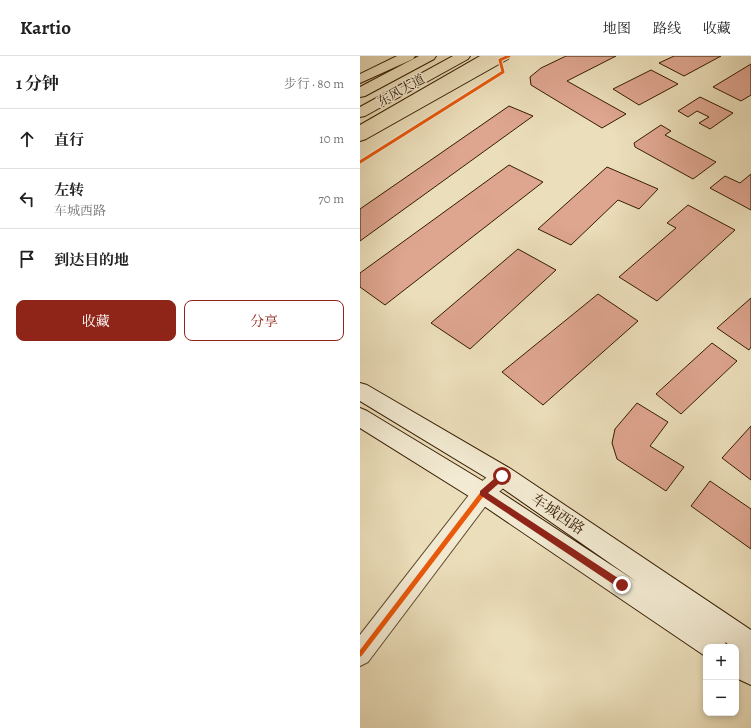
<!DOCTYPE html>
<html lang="zh">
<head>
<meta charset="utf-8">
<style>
  body { margin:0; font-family:Alegreya,"Noto Serif SC",serif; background:#f6f6f6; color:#222 }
  .controls { position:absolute; right:12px; bottom:12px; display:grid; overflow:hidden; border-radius:8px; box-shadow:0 2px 6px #0003 }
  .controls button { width:36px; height:36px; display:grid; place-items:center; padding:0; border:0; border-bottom:1px solid #e0e0e0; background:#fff; color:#222; font:20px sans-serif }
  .stop { position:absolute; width:12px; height:12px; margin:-9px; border:3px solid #8f2418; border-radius:50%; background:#fff }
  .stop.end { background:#8f2418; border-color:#fff; box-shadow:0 1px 4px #0008 }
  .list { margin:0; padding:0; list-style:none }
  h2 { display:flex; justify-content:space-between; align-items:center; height:52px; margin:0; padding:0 16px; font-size:17px }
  h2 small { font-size:13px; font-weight:400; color:#767676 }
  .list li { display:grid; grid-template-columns:26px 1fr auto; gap:12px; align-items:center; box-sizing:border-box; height:60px; padding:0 16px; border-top:1px solid #e0e0e0 }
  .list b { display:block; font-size:15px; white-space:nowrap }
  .list p { margin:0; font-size:13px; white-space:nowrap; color:#767676 }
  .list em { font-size:13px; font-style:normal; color:#767676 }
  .actions { display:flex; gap:8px; padding:12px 16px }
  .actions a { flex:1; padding:9px 0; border:1px solid #8f2418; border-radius:8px; text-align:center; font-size:14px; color:#8f2418 }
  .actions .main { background:#8f2418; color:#fff }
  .icon { flex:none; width:22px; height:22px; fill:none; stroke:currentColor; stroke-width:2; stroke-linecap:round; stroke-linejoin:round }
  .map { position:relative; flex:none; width:391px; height:672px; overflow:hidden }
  header { display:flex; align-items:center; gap:24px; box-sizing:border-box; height:56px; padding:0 20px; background:#fff; border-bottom:1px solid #e0e0e0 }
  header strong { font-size:19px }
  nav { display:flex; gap:22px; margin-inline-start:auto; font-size:14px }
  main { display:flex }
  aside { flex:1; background:#fff }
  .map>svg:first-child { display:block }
  .building { fill:#dea58f; stroke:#351b00 }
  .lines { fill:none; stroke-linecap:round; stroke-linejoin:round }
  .tertiary-casing { stroke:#624c2e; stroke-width:2 }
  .secondary-casing { stroke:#351b00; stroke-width:2 }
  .primary-casing { stroke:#351b00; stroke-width:2 }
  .trunk-casing { stroke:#351b00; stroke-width:2 }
  .tertiary { fill:#f2ead2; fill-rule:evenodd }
  .secondary { fill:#f2ead2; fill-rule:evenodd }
  .primary { fill:#ebdeba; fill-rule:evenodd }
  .trunk { fill:#ebdeba; fill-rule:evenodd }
  .cycleway-far1-casing { stroke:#f2ead2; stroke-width:5 }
  .cycleway-casing { stroke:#f2ead2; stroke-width:8 }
  .cycleway-far1 { stroke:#e8590c; stroke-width:3 }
  .cycleway { stroke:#e8590c; stroke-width:5 }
  .route { fill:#8f2418 }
  .labels { text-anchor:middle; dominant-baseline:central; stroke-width:3; stroke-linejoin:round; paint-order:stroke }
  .far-street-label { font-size:13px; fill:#351b00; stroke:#f2ead2 }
  .street-label { font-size:15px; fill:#351b00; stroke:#f2ead2 }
</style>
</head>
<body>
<header>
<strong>Kartio</strong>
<nav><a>地图</a><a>路线</a><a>收藏</a></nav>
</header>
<main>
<aside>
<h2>1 分钟<small>步行 · 80 m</small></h2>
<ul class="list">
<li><svg class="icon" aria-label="ahead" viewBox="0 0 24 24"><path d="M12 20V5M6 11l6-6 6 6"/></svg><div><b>直行</b></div><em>10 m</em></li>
<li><svg class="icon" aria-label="left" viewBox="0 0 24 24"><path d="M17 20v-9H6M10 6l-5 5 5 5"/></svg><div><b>左转</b><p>车城西路</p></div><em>70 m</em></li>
<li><svg class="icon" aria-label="arrive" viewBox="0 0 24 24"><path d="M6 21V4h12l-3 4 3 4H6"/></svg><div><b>到达目的地</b></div></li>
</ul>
<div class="actions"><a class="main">收藏</a><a>分享</a></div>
</aside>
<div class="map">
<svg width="391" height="672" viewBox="0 0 391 672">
  <rect width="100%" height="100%" fill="#ebdeba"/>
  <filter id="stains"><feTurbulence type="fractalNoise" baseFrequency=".005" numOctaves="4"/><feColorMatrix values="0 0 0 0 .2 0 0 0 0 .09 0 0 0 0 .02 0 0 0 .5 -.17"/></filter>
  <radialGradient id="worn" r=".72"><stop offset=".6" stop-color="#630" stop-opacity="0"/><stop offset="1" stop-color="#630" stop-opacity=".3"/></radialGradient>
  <g class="building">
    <polygon points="206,0 256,0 207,25 266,58 242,72 171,29 170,21 181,12"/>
    <polygon points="314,0 361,0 324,20 299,7"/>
    <polygon points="391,8 391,39 381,45 353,31"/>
    <polygon points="291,14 318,28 279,49 253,33"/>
    <polygon points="340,41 373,57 350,73 339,67 349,61 337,55 328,61 318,55"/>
    <polygon points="149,50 173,60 0,185 0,153"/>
    <polygon points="301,69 311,75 305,79 356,106 333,123 275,91 274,87"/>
    <polygon points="149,109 183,126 25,249 0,231 0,217"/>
    <polygon points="247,111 298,133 279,153 258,144 211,189 178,173"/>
    <polygon points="391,118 391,154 350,132 365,120 380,127"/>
    <polygon points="328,149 375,174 297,245 259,221 316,172 307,167"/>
    <polygon points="158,193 196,214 110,293 71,267"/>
    <polygon points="238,238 278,265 183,349 142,316"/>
    <polygon points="391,242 391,291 389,294 357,272"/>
    <polygon points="352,287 377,305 321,358 296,338"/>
    <polygon points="277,347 308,366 290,390 324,411 306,435 257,403 252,387 255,373"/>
    <polygon points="391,370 391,424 362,402"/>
    <polygon points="350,425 391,453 391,493 331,450"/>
  </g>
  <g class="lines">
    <g class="tertiary-casing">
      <polygon id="tertiary" points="143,411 150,414 153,420 150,426 130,444 8,606 0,610 0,579 116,430 136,414"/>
    </g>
    <g class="secondary-casing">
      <polygon id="secondary" points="0,327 7,329 151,413 391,574 391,629 376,622 376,591 372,591 365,586 367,591 346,591 346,601 345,600 115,444 0,372 0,352 7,355 131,430 277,526 135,427 0,345"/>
    </g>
    <g class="primary-casing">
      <g id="primary">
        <polygon points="59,0 76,0 74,3 5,40 0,41 0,31"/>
        <polygon points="120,0 137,0 135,3 5,78 0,80 0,69"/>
      </g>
    </g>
    <g class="trunk-casing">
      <g id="trunk">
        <polygon points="37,0 55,0 53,3 0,27 0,18"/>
        <polygon points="93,0 110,0 108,3 5,60 0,61 0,51"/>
        <polygon points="133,0 150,0 148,3 6,83 0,85 0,74"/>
      </g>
    </g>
    <use href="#tertiary" class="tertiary"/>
    <use href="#secondary" class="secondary"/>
    <use href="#primary" class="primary"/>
    <use href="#trunk" class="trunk"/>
    <g class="cycleway-far1-casing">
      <polyline id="cycleway-far1" points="0,106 143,16 140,4 149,0"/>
    </g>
    <g class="cycleway-casing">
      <polyline id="cycleway" points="0,598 123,437 143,420"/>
    </g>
    <use href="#cycleway-far1" class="cycleway-far1"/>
    <use href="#cycleway" class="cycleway"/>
  </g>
  <polygon class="route" points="142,416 146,420 145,422 128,437 264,526 264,532 259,532 120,439 120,435"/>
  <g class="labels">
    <g class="far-street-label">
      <text transform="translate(41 34) rotate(-29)">东风大道</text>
    </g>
    <g class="street-label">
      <text transform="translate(198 458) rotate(34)">车城西路</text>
    </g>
  </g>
  <rect width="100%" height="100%" filter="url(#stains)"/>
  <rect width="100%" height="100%" fill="url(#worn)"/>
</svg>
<div class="controls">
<button>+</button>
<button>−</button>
</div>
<div class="stop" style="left:142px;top:420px"></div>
<div class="stop end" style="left:262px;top:529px"></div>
</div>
</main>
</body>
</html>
